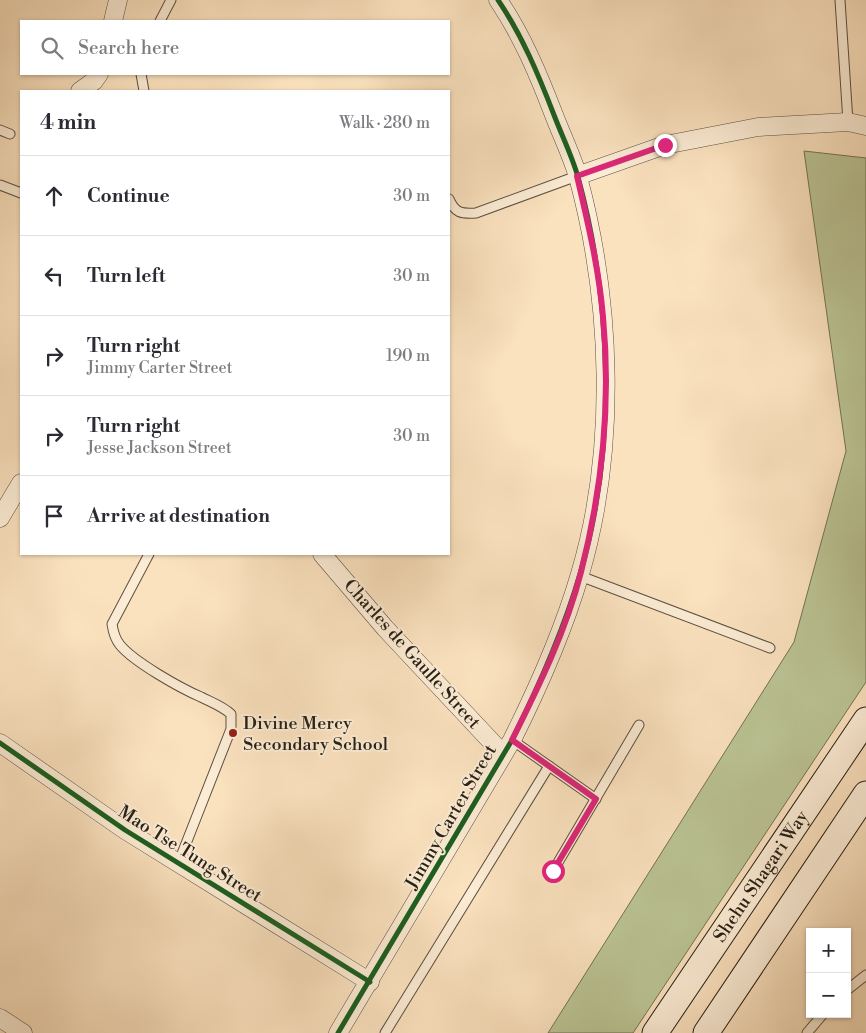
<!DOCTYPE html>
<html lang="en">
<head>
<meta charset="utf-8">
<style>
  body { margin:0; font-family:"Libre Bodoni",serif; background:#f7f7f7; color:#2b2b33 }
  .controls { position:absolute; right:15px; bottom:15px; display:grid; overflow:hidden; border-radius:0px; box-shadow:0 1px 4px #0004 }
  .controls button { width:45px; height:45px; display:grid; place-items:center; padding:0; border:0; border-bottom:1px solid #e1e1e2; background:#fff; color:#2b2b33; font:25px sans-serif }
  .stop { position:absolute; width:15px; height:15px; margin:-11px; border:4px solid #db2777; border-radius:50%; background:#fff }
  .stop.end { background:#db2777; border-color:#fff; box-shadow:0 1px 5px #0008 }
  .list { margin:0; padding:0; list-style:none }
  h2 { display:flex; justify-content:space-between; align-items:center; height:65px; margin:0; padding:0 20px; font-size:21px }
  h2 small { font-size:16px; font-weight:400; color:#7c7c81 }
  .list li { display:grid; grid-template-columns:32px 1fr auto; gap:15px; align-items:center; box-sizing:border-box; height:80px; padding:0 20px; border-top:1px solid #e1e1e2 }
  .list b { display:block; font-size:19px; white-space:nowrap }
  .list p { margin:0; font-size:16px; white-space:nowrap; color:#7c7c81 }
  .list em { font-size:16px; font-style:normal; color:#7c7c81 }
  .icon { flex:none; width:28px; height:28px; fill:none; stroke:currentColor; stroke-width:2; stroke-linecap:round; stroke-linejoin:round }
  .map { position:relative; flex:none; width:866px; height:1033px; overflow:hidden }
  .search { position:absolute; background:#fff; box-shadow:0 1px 4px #0004; left:20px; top:20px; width:430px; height:55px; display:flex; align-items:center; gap:12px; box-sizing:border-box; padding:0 18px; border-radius:0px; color:#7c7c81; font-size:19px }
  .panel { position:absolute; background:#fff; box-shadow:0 1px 4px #0004; left:20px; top:90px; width:430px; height:465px; border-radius:0px }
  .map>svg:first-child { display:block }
  .green { fill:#bbc495; stroke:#717256 }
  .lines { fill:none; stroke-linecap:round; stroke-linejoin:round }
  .lane-casing { stroke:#5c5040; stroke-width:11 }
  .street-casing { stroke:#5c5040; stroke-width:19 }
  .secondary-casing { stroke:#272016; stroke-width:27 }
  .lane { stroke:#fcecd5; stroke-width:9 }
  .street { stroke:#fcecd5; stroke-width:18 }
  .secondary { stroke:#fcecd5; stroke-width:25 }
  .cycleway-casing { stroke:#fcecd5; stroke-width:8 }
  .cycleway { stroke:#1b5e20; stroke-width:5 }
  .route { stroke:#db2777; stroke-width:6 }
  .poi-dot { fill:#8f2418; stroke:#fcecd5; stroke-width:2 }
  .labels { text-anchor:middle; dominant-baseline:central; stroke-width:4; stroke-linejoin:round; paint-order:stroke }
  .street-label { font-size:18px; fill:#272016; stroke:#fcecd5 }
  .poi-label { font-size:18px; fill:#272016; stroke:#fcecd5; text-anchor:start }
</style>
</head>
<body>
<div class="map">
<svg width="866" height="1033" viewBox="0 0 866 1033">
  <rect width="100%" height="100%" fill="#fbe2bf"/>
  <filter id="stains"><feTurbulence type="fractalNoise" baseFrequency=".004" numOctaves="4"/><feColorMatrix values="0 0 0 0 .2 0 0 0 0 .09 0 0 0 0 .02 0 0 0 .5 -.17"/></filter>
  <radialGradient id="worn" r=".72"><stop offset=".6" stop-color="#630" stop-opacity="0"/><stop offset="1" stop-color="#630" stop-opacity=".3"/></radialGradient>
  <polygon class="green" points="804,151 866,158 866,682 633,1033 548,1033 794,642 846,451"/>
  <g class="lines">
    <g class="lane-casing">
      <g id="lane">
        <polyline points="840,0 848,122"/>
        <polyline points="160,21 171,0"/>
        <polyline points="141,74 144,91"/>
        <polyline points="0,130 10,134"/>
        <polyline points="0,185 21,193"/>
        <path d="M449,199C455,213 461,214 476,213L577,176"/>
        <path d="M149,554L112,624C113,631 115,639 120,645C134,662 180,688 201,697C213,703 222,706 231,714V729L178,864"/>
        <polyline points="580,576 770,648"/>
        <polyline points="512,740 596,799"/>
        <polyline points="553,871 639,725"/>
        <polyline points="847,990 866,975"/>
        <polyline points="385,1033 549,766"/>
        <polyline points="807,1033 823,1014"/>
      </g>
    </g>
    <g class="street-casing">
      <g id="street">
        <polyline points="113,21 118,0"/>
        <polyline points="80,91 94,81 99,74"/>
        <polyline points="577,176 665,145 758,127 848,122 866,126"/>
        <polyline points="0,518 21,483"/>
        <polyline points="322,554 385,628 503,754"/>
        <polyline points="0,743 125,830 370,982"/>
        <polyline points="0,1018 23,1033"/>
        <path d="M338,1033L512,740C539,686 563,632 580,574C617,449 612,303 578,177C572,156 562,136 554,115C539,76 522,35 498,0"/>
      </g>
    </g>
    <g class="secondary-casing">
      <g id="secondary">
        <path id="s1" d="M655,1033L866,720"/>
        <polyline points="706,1033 866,794"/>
      </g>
    </g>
    <use href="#lane" class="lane"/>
    <use href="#street" class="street"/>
    <use href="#secondary" class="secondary"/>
    <g class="cycleway-casing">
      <g id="cycleway">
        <polyline points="0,743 125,830 370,982"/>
        <path d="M338,1033L512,740C539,686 563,632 580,574C617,449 612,303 578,177C572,156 562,136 554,115C539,76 522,35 498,0"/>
      </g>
    </g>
    <use href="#cycleway" class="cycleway"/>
  </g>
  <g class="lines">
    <path class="route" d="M553,871L596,799L512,740C539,686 566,631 581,572C602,490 611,402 603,317C599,269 588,223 577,176L665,145"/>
  </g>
  <circle class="poi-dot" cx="233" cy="733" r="5"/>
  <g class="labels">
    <g class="street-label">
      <text transform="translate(412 654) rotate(48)">Charles de Gaulle Street</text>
      <text transform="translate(451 817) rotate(-60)">Jimmy Carter Street</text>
      <text transform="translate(190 854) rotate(32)">Mao Tse Tung Street</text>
      <text stroke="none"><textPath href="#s1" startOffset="189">Shehu Shagari Way</textPath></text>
    </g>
    <g class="poi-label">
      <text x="243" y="723">Divine Mercy<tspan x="243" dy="21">Secondary School</tspan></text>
    </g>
  </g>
  <rect width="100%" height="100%" filter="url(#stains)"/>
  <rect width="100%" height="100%" fill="url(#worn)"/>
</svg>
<div class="controls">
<button>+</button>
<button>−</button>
</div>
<div class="stop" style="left:553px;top:871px"></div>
<div class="stop end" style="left:665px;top:145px"></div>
<div class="search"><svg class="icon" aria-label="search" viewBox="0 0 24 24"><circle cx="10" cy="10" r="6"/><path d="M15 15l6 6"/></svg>Search here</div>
<section class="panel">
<h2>4 min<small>Walk · 280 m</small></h2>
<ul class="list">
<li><svg class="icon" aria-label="ahead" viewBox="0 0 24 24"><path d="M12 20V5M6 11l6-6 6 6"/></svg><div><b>Continue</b></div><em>30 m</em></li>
<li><svg class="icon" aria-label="left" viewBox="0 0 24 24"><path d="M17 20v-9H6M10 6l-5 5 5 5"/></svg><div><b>Turn left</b></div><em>30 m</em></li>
<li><svg class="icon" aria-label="right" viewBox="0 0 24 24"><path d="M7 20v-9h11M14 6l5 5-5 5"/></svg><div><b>Turn right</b><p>Jimmy Carter Street</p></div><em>190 m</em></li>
<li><svg class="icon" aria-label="right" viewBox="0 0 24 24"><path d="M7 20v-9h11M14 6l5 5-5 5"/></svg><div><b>Turn right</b><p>Jesse Jackson Street</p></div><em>30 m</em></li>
<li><svg class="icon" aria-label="arrive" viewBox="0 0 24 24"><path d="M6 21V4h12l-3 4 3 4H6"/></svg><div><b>Arrive at destination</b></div></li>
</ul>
</section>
</div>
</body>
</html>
